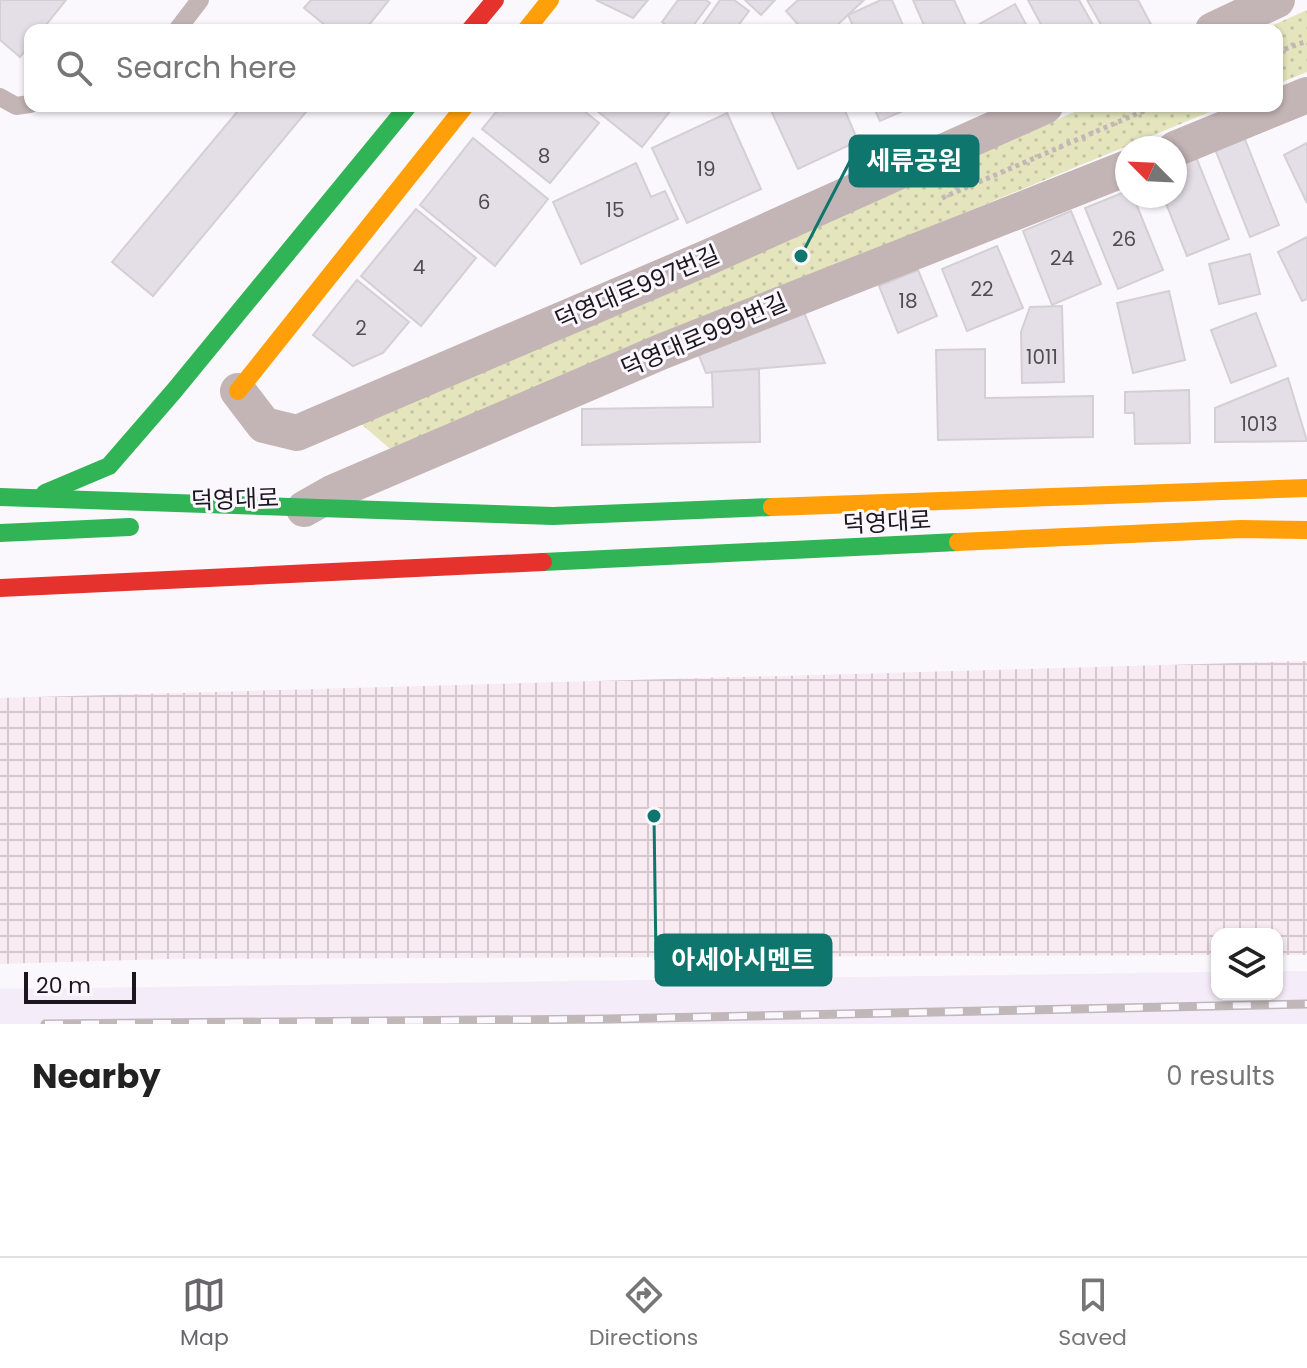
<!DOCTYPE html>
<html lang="en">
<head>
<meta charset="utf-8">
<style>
  body { margin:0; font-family:Poppins,"Noto Sans KR",sans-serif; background:#f2f2f2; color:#222 }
  .controls { position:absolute; right:24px; bottom:24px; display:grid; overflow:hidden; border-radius:16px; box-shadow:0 2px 6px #0004 }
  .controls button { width:72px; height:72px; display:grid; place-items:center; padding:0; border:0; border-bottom:2px solid #e0e0e0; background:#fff; color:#222; font:40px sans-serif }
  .compass { position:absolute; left:1115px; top:136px; width:72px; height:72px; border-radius:50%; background:#fff; box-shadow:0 2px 6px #0004; rotate:294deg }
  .scale { position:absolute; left:24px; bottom:20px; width:112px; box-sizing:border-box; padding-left:8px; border:4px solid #1b171d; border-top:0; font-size:22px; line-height:28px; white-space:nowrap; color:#1b171d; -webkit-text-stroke:6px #fbf7fe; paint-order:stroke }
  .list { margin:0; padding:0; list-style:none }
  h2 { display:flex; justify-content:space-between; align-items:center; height:104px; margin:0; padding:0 32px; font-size:34px }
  h2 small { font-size:26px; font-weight:400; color:#767676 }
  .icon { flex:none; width:44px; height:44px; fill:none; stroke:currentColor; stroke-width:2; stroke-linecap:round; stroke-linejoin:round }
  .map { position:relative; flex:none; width:1307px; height:1024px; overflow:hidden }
  .search { position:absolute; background:#fff; box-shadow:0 2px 6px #0004; left:24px; right:24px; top:24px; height:88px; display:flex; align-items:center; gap:20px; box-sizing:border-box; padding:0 28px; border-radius:16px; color:#767676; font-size:30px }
  .sheet { height:232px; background:#fff }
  nav { display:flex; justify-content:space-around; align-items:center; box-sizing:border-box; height:112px; border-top:2px solid #e0e0e0; background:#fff; font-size:22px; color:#767676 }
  nav a { display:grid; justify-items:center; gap:4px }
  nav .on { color:#69666b }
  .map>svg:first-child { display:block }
  .industrial { fill:url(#industrial-grid) }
  .built { fill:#f4ecf8 }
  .grass { fill:url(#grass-dots) }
  .building { fill:#e4dee7; stroke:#d3d0d5; stroke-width:2 }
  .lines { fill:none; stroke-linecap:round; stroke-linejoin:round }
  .path { stroke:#c1b7b9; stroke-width:5; stroke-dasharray:4 4; stroke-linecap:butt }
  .lane { stroke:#c3b4b5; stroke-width:18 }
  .street { stroke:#c3b4b5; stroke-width:36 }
  .fast { stroke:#30b455; stroke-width:18 }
  .slow { stroke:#ff9f0a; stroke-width:18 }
  .jam { stroke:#e5322d; stroke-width:18 }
  .rail-casing { stroke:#bfb7b8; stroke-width:9 }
  .rail { stroke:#fbf7fe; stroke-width:6; stroke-dasharray:18; stroke-linecap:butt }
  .labels { text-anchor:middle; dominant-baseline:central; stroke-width:6; stroke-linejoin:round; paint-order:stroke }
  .number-label { font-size:20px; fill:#504c53 }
  .street-label { font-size:24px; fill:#1b171d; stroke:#fbf7fe }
  .leader { fill:none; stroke:#0f766e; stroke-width:3 }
  .callout-dot { fill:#0f766e; stroke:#fbf7fe; stroke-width:3 }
  .callout { fill:#0f766e; stroke:#0f766e; stroke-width:3 }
  .callout-label { font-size:26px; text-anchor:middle; font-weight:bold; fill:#fff }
</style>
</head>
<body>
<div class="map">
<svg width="1307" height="1024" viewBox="0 0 1307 1024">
  <defs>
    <pattern id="industrial-grid" width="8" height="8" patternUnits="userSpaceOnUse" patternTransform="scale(2)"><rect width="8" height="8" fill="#f8ebf2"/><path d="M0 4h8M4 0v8" fill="none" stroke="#d4c9cf"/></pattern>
    <pattern id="grass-dots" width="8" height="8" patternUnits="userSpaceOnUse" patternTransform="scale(2)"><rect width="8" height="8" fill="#e4e5bd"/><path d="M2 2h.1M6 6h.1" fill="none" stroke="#c3c4a2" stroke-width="1.8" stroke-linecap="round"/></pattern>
  </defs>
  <rect width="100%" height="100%" fill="#fbf8fd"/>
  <polygon class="industrial" points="1307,661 1307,955 1277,955 1277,934 1217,934 1217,955 165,959 0,964 0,698"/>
  <polygon class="built" points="1277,971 1307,971 1307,1024 0,1024 0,989 1217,972 1217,994 1277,994"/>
  <g class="grass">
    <polygon points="1307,10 1307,72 1277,84 1277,30 1262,30"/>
    <polygon points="1088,106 1224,106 707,319 395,453 361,424"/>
  </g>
  <g class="building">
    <polygon points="0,0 66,0 42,30 30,30 30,45 20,57 0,40"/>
    <polygon points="311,0 389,0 365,30 331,30 304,8"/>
    <polygon points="596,0 648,0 633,18"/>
    <polygon points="678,0 706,0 710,3 690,30 673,30 662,22"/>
    <polygon points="720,0 734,0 749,11 735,30 699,30"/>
    <polygon points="745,0 775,0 761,15"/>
    <polygon points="798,0 864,0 832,30 803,30 786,11"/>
    <polygon points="881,0 892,0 905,30 855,30 848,15"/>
    <polygon points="913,0 954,0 968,30 926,30"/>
    <polygon points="1028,0 1079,0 1096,30 1044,30"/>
    <polygon points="1087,0 1138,0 1152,26 1145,30 1104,30"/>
    <polygon points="1015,4 1029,30 980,30 978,25"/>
    <polygon points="242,106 311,106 153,296 112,262"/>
    <polygon points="501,106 578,106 599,123 550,183 482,129"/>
    <polygon points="591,106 674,106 642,147"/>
    <polygon points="769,106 843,106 858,141 798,169"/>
    <polygon points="873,106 914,106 880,121"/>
    <polygon points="727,113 761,189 687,223 652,148"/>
    <polygon points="1244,137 1279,225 1250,237 1215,149"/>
    <polygon points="473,138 548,199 495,266 420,205"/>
    <polygon points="1307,143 1307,203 1284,155"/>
    <polygon points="1196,157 1229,239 1187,256 1163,196 1175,196 1175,165"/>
    <polygon points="636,163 651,197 665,191 678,219 581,264 553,202"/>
    <polygon points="1127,191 1127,196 1133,196 1163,270 1118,289 1085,208"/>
    <polygon points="416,209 476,258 421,326 361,276"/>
    <polygon points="1071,211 1101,284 1052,305 1023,231"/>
    <polygon points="1307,237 1307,299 1302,301 1278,252"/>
    <polygon points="997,246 1023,308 967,331 942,269"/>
    <polygon points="1250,254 1260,294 1219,304 1209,264"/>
    <polygon points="918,270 937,316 898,333 879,286"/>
    <polygon points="357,280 409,322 383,353 353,366 313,335"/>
    <polygon points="1169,291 1185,360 1133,373 1117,303"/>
    <polygon points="1062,306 1064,382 1022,383 1021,332 1030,307"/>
    <polygon points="803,310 825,363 706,373 698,353"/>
    <polygon points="1256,313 1276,366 1231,383 1211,330"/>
    <polygon points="985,349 985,398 1093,396 1093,437 938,440 936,350"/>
    <polygon points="759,369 760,442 582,445 582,409 713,407 712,372"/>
    <polygon points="1288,378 1307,441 1215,442 1215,408"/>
    <polygon points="1189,390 1190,443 1135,444 1134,413 1125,413 1125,392"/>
  </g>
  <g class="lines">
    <g class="path">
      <polyline points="1277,52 1307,41"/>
      <polyline points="942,198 1155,106"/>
    </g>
    <g class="lane">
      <polyline points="177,30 200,0"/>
      <polyline points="0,97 16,106 30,104"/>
    </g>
    <g class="street">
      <polyline points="1213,30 1277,0"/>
      <polyline points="1175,149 1307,95"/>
      <polyline points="238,391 264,425 297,433 711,256 1045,106"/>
      <polyline points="304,509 334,492 663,351 1127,168"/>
    </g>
    <g class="fast">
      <polyline points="45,493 109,466 174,391 408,106"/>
      <polyline points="0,497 553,516 772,507"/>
      <polyline points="0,533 130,527"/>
      <polyline points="543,562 958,542"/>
    </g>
    <g class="slow">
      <polyline points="526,30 550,0"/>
      <polyline points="238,391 465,106"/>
      <polyline points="772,507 1307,488"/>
      <polyline points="958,542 1241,529 1307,530"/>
    </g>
    <g class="jam">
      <polyline points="470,30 495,0"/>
      <polyline points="0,588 543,562"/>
    </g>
    <g class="rail-casing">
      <polyline id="rail" points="45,1024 607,1019 1307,1004"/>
    </g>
    <use href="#rail" class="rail"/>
  </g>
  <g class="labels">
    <g class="number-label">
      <text x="544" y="156">8</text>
      <text x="706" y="169">19</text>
      <text x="484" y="202">6</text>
      <text x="615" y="210">15</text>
      <text x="1124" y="239">26</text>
      <text x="1062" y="258">24</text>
      <text x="419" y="267">4</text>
      <text x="982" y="289">22</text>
      <text x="908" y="301">18</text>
      <text x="361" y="328">2</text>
      <text x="1042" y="357">1011</text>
      <text x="1259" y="424">1013</text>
    </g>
    <g class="street-label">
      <text transform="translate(637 287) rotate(-23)">덕영대로997번길</text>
      <text transform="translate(704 335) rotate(-23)">덕영대로999번길</text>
      <text transform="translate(235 499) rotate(-2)">덕영대로</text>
      <text transform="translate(887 522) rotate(-3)">덕영대로</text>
    </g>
  </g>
  <path class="leader" d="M801 256L850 161M654 816L656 960"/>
  <g class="callout-dot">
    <circle cx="801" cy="256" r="8"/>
    <circle cx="654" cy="816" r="8"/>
  </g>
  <g class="callout">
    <rect x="850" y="136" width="128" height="50" rx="8"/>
    <rect x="656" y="935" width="175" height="50" rx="8"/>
  </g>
  <g class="callout-label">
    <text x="914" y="170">세류공원</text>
    <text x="743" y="969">아세아시멘트</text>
  </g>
</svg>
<div class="controls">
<button><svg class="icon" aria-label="layers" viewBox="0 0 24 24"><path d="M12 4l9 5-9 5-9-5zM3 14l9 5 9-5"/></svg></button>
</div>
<svg class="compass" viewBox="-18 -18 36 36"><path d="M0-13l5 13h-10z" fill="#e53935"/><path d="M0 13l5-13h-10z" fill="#767676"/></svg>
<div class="scale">20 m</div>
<div class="search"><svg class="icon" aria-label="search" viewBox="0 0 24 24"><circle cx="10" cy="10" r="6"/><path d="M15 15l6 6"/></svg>Search here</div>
</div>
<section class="sheet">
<h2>Nearby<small>0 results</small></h2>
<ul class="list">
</ul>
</section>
<nav>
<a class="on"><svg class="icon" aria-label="map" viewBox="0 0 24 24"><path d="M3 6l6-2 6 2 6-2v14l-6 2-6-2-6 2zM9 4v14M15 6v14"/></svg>Map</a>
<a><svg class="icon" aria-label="directions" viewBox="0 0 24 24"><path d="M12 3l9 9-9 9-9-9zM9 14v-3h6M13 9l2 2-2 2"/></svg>Directions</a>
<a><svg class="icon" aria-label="saved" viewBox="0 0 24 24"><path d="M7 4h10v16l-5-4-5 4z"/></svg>Saved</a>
</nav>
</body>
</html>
